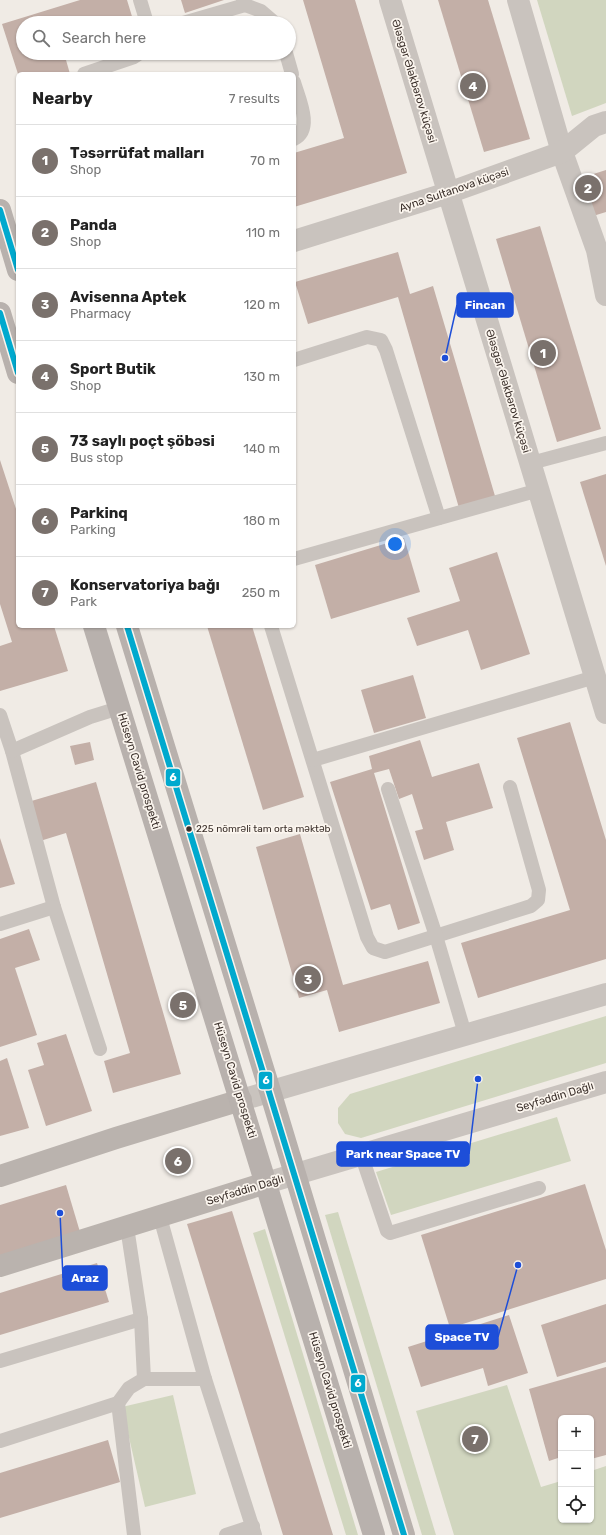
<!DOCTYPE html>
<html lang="en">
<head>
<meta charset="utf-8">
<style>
  body { margin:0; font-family:Rubik,sans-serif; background:#f6f6f6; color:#222 }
  .controls { position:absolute; right:12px; bottom:12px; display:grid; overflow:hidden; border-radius:6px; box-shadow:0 1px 3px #0004 }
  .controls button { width:36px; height:36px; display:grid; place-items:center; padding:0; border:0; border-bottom:1px solid #e0e0e0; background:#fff; color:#222; font:20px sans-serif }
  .you { position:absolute; left:395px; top:544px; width:14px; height:14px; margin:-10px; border:3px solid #fff; border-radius:50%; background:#1a73e8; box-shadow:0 0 0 6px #1a73e833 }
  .badge { display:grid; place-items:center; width:26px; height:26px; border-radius:50%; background:#7a716c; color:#fff; font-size:13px; font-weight:700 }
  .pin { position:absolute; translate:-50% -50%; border:2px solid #fff; box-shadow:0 1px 4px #0006 }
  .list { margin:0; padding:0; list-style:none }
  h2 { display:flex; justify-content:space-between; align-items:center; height:52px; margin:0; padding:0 16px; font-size:17px }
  h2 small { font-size:13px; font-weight:400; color:#767676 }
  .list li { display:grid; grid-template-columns:26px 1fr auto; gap:12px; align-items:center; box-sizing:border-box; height:72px; padding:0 16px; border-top:1px solid #e0e0e0 }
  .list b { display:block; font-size:15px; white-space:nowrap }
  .list p { margin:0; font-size:13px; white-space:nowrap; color:#767676 }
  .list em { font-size:13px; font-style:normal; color:#767676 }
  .icon { flex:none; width:22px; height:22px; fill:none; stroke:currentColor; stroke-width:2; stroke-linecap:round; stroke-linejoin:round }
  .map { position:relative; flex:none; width:606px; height:1535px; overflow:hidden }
  .search { position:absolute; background:#fff; box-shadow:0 1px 3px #0004; left:16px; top:16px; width:280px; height:44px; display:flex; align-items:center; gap:10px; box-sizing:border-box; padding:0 14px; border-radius:22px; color:#767676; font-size:15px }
  .panel { position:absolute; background:#fff; box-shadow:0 1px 3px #0004; left:16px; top:72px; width:280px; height:556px; border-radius:6px }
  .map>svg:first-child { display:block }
  .green { fill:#d1d6bf }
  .building { fill:#c3afa7 }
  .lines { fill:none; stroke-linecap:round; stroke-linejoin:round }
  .lane { stroke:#c9c3be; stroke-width:14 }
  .street { stroke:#c9c3be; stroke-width:22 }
  .secondary { stroke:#bab3ae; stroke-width:22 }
  .primary { stroke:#b8b1ad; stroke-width:22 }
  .bus-1-casing { stroke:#fbf5ee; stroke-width:9 }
  .bus-1 { stroke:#00a9ce; stroke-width:6 }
  .bus-dot { fill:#3b302b; stroke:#fbf5ee; stroke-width:1.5 }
  .labels { text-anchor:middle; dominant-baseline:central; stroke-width:3.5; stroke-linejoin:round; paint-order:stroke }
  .bus-label { font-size:10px; fill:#3b302b; stroke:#fbf5ee; text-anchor:start }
  .street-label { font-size:11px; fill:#3b302b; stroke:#fbf5ee }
  .leader { fill:none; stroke:#1d4ed8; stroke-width:1.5 }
  .callout-dot { fill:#1d4ed8; stroke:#fbf5ee; stroke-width:1.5 }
  .callout { fill:#1d4ed8; stroke:#1d4ed8; stroke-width:1.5 }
  .callout-label { font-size:12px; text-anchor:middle; font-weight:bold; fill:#fff }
  .line-badge { stroke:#fbf5ee; stroke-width:1.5 }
  .badge-label { font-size:11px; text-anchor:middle; font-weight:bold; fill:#fff }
</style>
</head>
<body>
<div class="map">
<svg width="606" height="1535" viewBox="0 0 606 1535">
  <rect width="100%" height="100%" fill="#f0ebe5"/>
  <g class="green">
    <polygon points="537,0 606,0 606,103 572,116"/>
    <polygon points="606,1016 606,1063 361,1138 345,1134 338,1123 338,1108 350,1094"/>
    <polygon points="557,1117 571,1161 391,1215 376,1172"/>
    <polygon points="338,1212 436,1535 422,1535 325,1215"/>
    <polygon points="265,1229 358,1535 346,1535 253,1233"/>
    <polygon points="507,1385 541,1487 561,1481 561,1520 591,1520 591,1471 606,1466 606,1535 454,1535 416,1411"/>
    <polygon points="173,1395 196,1494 145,1507 122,1407"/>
  </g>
  <g class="building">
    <polygon points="80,0 127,0 134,23 23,23 23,53 64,53 70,74 18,74 2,24"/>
    <polygon points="181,0 224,0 185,13"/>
    <polygon points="303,0 355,0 407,173 294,207 294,153 344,138"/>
    <polygon points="438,0 488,0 530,139 484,152"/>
    <polygon points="606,170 606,212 593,216 581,178"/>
    <polygon points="540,226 601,429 557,442 496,239"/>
    <polygon points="398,252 410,294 433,286 495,496 459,508 398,297 308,324 295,282"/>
    <polygon points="0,460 18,515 18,626 54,626 68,671 0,691 0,646 12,642 0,604"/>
    <polygon points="606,474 606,566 580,482"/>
    <polygon points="404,538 420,592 331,619 315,565"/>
    <polygon points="497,552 530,654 481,670 468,630 417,646 407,618 460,601 449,568"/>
    <polygon points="207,626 252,626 304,797 263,810"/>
    <polygon points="413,675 426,718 374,733 361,690"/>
    <polygon points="570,722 606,840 606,959 478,998 461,943 570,910 517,738"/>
    <polygon points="420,740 432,777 479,763 493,808 446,822 454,850 424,860 415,831 423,829 412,794 399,799 389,769 374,773 420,923 398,930 390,904 371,910 330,782 372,769 369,756"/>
    <polygon points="90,742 94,760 75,765 70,746"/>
    <polygon points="96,782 181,1074 113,1093 104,1061 130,1053 66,833 40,841 28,802"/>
    <polygon points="300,834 343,985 428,961 440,1003 339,1032 327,990 299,998 256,847"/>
    <polygon points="0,838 15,884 0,888"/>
    <polygon points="29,929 40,960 15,968 37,1035 0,1047 0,939"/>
    <polygon points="66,1034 92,1111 46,1126 28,1070 44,1065 37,1043"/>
    <polygon points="7,1058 29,1128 0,1136 0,1061"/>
    <polygon points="585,1184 606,1250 606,1279 450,1328 421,1235"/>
    <polygon points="66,1185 80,1232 0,1256 0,1205"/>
    <polygon points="232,1211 333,1535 283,1535 187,1224"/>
    <polygon points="97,1263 109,1302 0,1335 0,1293"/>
    <polygon points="606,1304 606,1362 557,1377 541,1325"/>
    <polygon points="509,1315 528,1373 488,1386 483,1368 421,1387 408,1347"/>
    <polygon points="606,1367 606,1455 591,1459 591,1418 561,1418 561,1457 549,1461 529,1389"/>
    <polygon points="108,1440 120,1482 0,1518 0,1473"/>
  </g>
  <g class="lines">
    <g class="lane">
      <polyline points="140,0 147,23"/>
      <polyline points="243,0 245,5 261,11 275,23"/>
      <polyline points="183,23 245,5"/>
      <polyline points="286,53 292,74"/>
      <polyline points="84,74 134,57 140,53"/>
      <path d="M294,82C298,97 314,129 294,139"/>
      <polyline points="294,360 367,337 381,340 386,350 439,518"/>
      <polyline points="531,463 606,443"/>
      <polyline points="294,559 539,490"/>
      <polyline points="271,626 367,937 373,948 385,952 531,906 538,900 539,890 510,787"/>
      <polyline points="0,715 12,751 54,907 100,1049"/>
      <polyline points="12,751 90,717 119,708"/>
      <polyline points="313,760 595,677"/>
      <polyline points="388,789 436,936 465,1034"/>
      <polyline points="0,924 54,907"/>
      <polyline points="361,1154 387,1231 390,1233 539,1188"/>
      <polyline points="160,1217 205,1379 255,1535"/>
      <polyline points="0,1361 141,1319 127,1227"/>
      <polyline points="144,1379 205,1379"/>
      <polyline points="118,1403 134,1535"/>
      <polyline points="0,1441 118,1403 129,1388 144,1379 141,1319"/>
      <polyline points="226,1535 253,1526"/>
    </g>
    <g class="street">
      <polyline points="390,0 606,713"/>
      <polyline points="518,0 562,152 597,250 606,295"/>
      <polyline points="294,241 448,193 562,152 594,126 606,122"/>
      <polyline points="241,1100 606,994"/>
      <polyline points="266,1183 606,1082"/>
    </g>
    <g class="secondary">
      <polyline points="0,1176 116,1138 241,1100"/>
      <polyline points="0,1266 266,1183"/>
    </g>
    <g class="primary">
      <polyline points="0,210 18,270"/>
      <polyline points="0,313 18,373"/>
      <polyline points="94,626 374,1535"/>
      <polyline points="127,626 270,1091 404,1535"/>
    </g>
    <g class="bus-1-casing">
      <g id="bus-1">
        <polyline points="0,210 18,270"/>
        <polyline points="0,313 18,373"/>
        <polyline points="127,626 404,1535"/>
      </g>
    </g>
    <use href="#bus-1" class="bus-1"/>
  </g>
  <circle class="bus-dot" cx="189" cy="829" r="3.5"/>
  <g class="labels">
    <g class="bus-label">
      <text x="196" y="829">225 nömrəli tam orta məktəb</text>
    </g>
    <g class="street-label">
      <text transform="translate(414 81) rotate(73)">Ələsgər Ələkbərov küçəsi</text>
      <text transform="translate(454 190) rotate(-19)">Ayna Sultanova küçəsi</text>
      <text transform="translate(508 391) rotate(73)">Ələsgər Ələkbərov küçəsi</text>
      <text transform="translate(139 771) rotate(73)">Hüseyn Cavid prospekti</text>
      <text transform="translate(235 1080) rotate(73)">Hüseyn Cavid prospekti</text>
      <text transform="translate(555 1097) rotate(-17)">Seyfəddin Dağlı</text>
      <text transform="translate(245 1190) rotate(-17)">Seyfəddin Dağlı</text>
      <text transform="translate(330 1390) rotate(73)">Hüseyn Cavid prospekti</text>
    </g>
  </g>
  <path class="leader" d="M445 358L457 305M478 1079L469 1154M60 1213L63 1278M518 1265L498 1337"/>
  <g class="callout-dot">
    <circle cx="445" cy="358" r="4"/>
    <circle cx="478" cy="1079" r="4"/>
    <circle cx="60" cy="1213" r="4"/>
    <circle cx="518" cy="1265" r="4"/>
  </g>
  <g class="callout">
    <rect x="457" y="293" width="56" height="24" rx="4"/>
    <rect x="337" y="1142" width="132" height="24" rx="4"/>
    <rect x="63" y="1266" width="44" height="24" rx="4"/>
    <rect x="426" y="1325" width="72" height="24" rx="4"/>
  </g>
  <g class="callout-label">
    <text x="485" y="309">Fincan</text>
    <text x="403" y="1158">Park near Space TV</text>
    <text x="85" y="1282">Araz</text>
    <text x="462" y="1341">Space TV</text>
  </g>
  <g class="line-badge">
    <rect x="165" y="768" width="16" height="19" rx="4" fill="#00a9ce"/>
    <rect x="258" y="1071" width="15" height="19" rx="4" fill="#00a9ce"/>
    <rect x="350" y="1374" width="16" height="19" rx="4" fill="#00a9ce"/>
  </g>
  <g class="badge-label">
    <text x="173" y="781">6</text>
    <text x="266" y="1084">6</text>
    <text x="358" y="1387">6</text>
  </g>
</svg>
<div class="controls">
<button>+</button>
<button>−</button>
<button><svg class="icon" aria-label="locate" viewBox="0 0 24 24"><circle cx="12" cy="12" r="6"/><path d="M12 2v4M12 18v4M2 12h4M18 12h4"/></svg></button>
</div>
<div class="you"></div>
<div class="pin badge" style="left:543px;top:353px">1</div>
<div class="pin badge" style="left:588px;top:188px">2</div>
<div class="pin badge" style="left:308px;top:979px">3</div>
<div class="pin badge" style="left:473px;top:86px">4</div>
<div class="pin badge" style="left:183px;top:1005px">5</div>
<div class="pin badge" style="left:178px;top:1161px">6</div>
<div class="pin badge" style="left:475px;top:1439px">7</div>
<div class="search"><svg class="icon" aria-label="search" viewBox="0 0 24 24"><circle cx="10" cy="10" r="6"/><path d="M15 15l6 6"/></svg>Search here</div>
<section class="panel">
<h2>Nearby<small>7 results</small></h2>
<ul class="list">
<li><span class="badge">1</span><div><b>Təsərrüfat malları</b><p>Shop</p></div><em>70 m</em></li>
<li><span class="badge">2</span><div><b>Panda</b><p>Shop</p></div><em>110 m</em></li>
<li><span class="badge">3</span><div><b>Avisenna Aptek</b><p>Pharmacy</p></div><em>120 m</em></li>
<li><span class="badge">4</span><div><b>Sport Butik</b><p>Shop</p></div><em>130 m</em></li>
<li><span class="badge">5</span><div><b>73 saylı poçt şöbəsi</b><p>Bus stop</p></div><em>140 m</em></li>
<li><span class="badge">6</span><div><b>Parkinq</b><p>Parking</p></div><em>180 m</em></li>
<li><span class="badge">7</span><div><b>Konservatoriya bağı</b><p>Park</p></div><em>250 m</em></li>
</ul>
</section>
</div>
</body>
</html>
